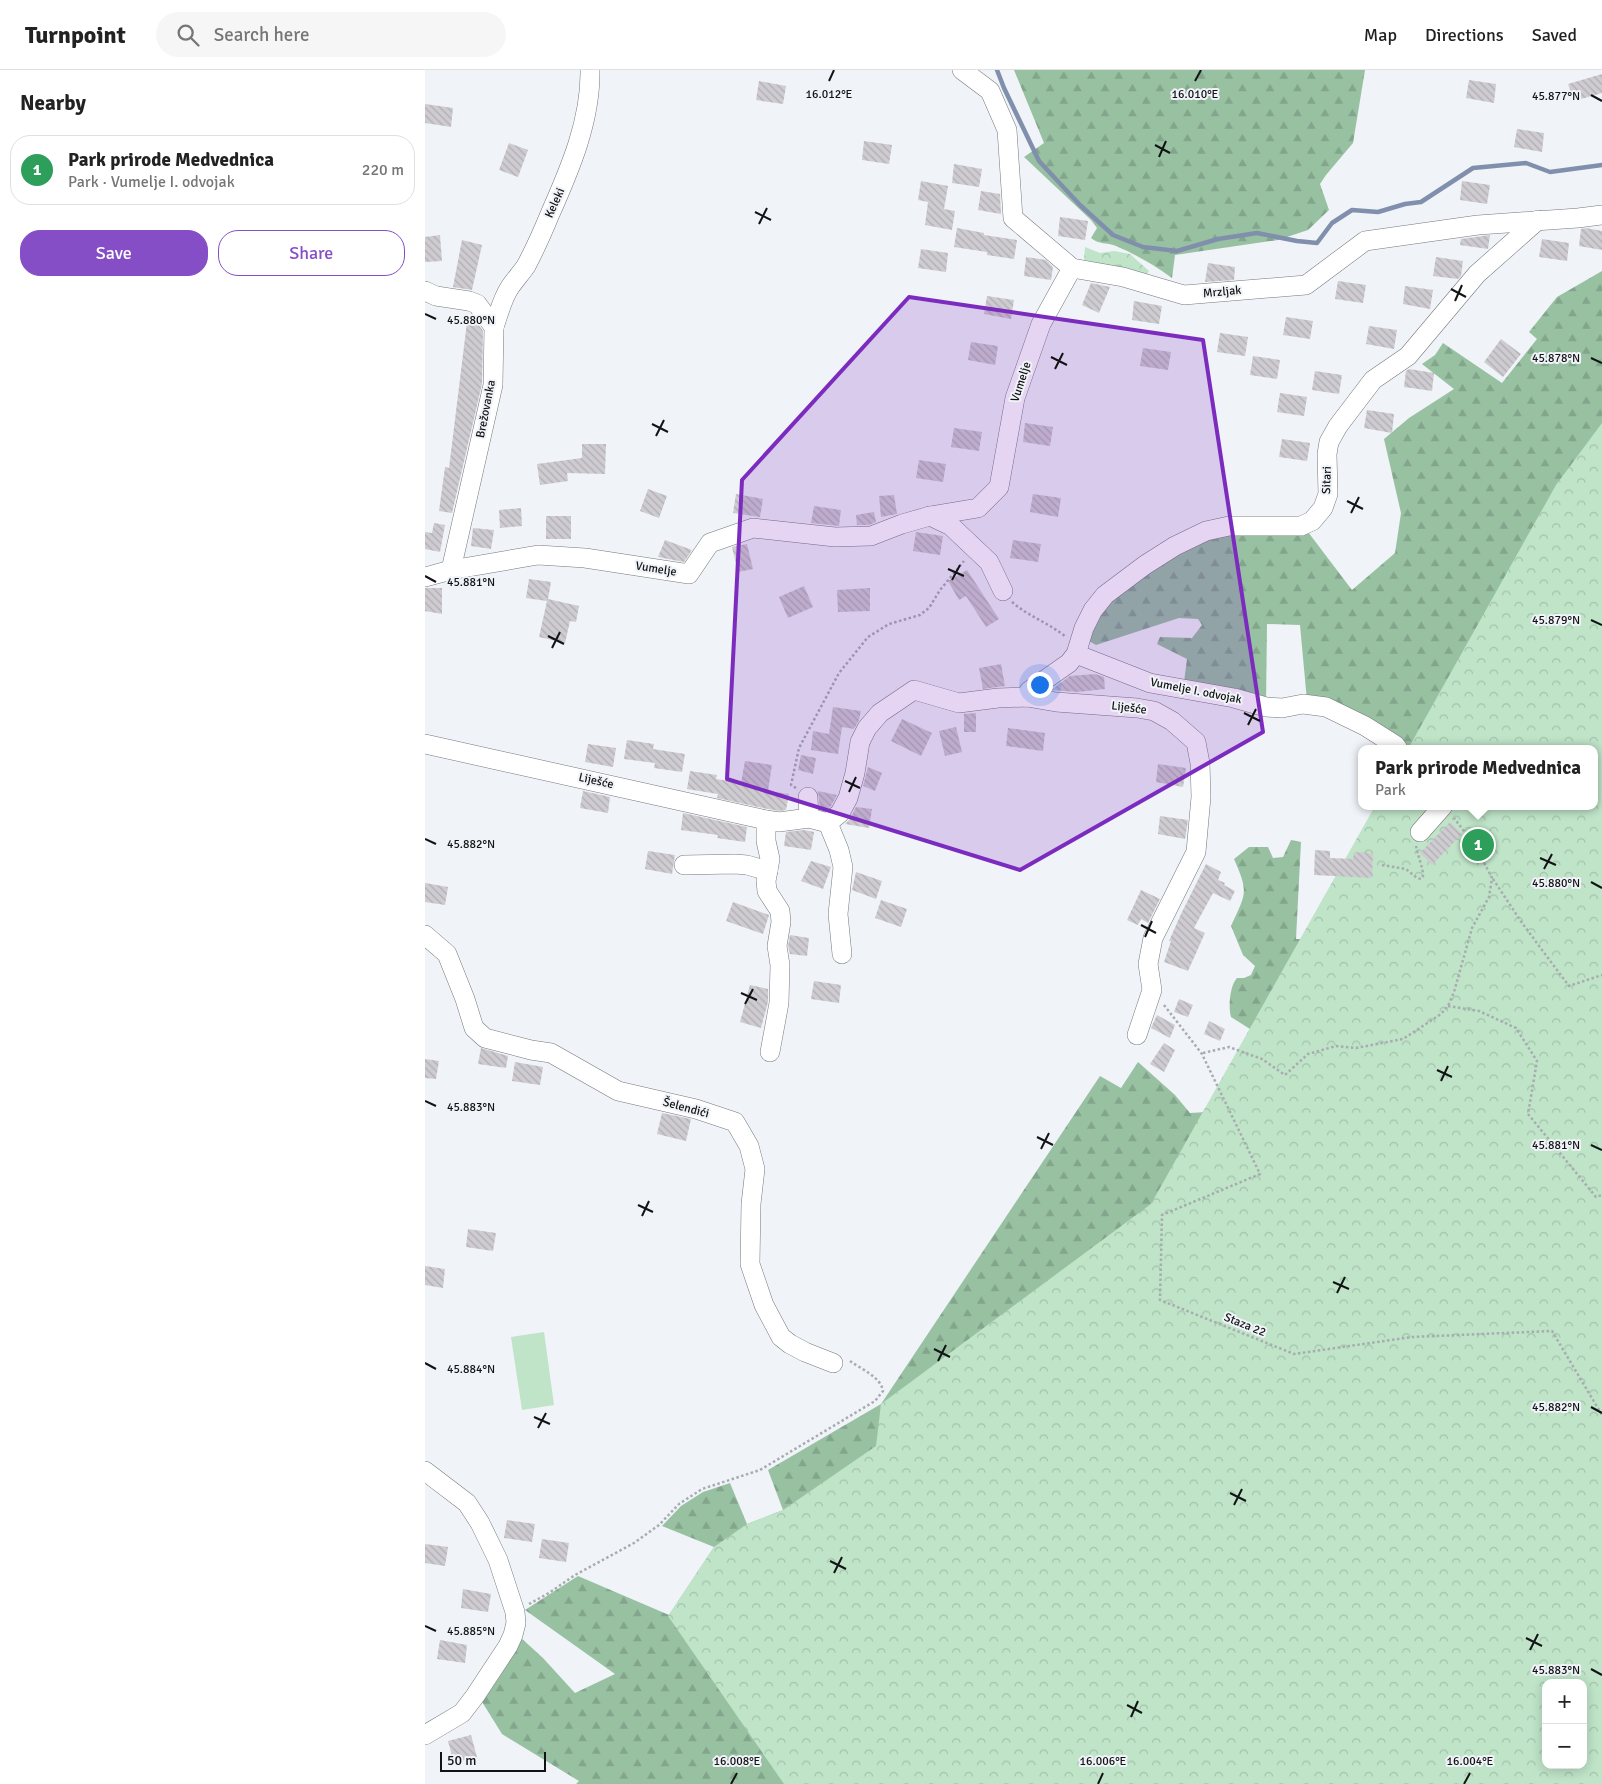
<!DOCTYPE html>
<html lang="en">
<head>
<meta charset="utf-8">
<style>
  body { margin:0; font-family:Signika,sans-serif; background:#f6f6f6; color:#222 }
  .controls { position:absolute; right:15px; bottom:15px; display:grid; overflow:hidden; border-radius:10px; box-shadow:0 2px 12px #0003 }
  .controls button { width:45px; height:45px; display:grid; place-items:center; padding:0; border:0; border-bottom:1px solid #e0e0e0; background:#fff; color:#222; font:25px sans-serif }
  .scale { position:absolute; left:15px; bottom:12px; width:106px; box-sizing:border-box; padding-left:5px; border:2px solid #121314; border-top:0; font-size:14px; line-height:18px; white-space:nowrap; color:#121314; -webkit-text-stroke:4px #f0f3f8; paint-order:stroke }
  .you { position:absolute; left:614px; top:614px; width:18px; height:18px; margin:-12px; border:4px solid #fff; border-radius:50%; background:#1a73e8; box-shadow:0 0 0 8px #1a73e833 }
  .badge { display:grid; place-items:center; width:32px; height:32px; border-radius:50%; background:#864ec6; color:#fff; font-size:16px; font-weight:700 }
  .pin { position:absolute; translate:-50% -50%; border:2px solid #fff; box-shadow:0 1px 5px #0006 }
  .popup { position:absolute; left:933px; top:675px; width:240px; height:65px; box-sizing:border-box; display:grid; place-content:center; border-radius:10px; background:#fff; filter:drop-shadow(0 1px 4px #0005); font-size:16px; white-space:nowrap; color:#767676 }
  .popup b { font-size:19px; color:#222 }
  .popup::after { content:''; position:absolute; left:50%; top:100%; margin-left:-10px; border:10px solid transparent; border-top-color:#fff }
  .list { margin:0; padding:0; list-style:none }
  h2 { display:flex; justify-content:space-between; align-items:center; height:65px; margin:0; padding:0 20px; font-size:21px }
  h2 small { font-size:16px; font-weight:400; color:#767676 }
  .list li { display:grid; grid-template-columns:32px 1fr auto; gap:15px; align-items:center; box-sizing:border-box; height:70px; margin:0 10px 10px; padding:0 10px; border:1px solid #e0e0e0; border-radius:20px }
  .list b { display:block; font-size:19px; white-space:nowrap }
  .list p { margin:0; font-size:16px; white-space:nowrap; color:#767676 }
  .list em { font-size:16px; font-style:normal; color:#767676 }
  .actions { display:flex; gap:10px; padding:15px 20px }
  .actions a { flex:1; padding:11px 0; border:1px solid #864ec6; border-radius:20px; text-align:center; font-size:18px; color:#864ec6 }
  .actions .main { background:#864ec6; color:#fff }
  .icon { flex:none; width:28px; height:28px; fill:none; stroke:currentColor; stroke-width:2; stroke-linecap:round; stroke-linejoin:round }
  .map { position:relative; flex:none; width:1177px; height:1714px; overflow:hidden }
  header { display:flex; align-items:center; gap:30px; box-sizing:border-box; height:70px; padding:0 25px; background:#fff; border-bottom:1px solid #e0e0e0 }
  header strong { font-size:24px }
  nav { display:flex; gap:28px; margin-inline-start:auto; font-size:18px }
  .search { width:350px; height:45px; background:#f6f6f6; display:flex; align-items:center; gap:12px; box-sizing:border-box; padding:0 18px; border-radius:28px; color:#767676; font-size:19px }
  main { display:flex }
  aside { flex:1; background:#fff }
  .map>svg:first-child { display:block }
  .forest { fill:url(#forest-firs); fill-rule:evenodd }
  .park { fill:url(#park-crowns); fill-rule:evenodd }
  .pitch { fill:#bfe4c8 }
  .lines { fill:none; stroke-linecap:round; stroke-linejoin:round }
  .stream { stroke:#8090ac; stroke-width:4.5 }
  .building { fill:url(#building-back-hatch) }
  .minor-casing { stroke:#75787c; stroke-width:20 }
  .path { stroke:#a8abaf; stroke-width:2.5; stroke-dasharray:2.5 2.5; stroke-linecap:butt }
  .minor { stroke:#fff; stroke-width:19 }
  .marked { fill:#7b2cbf; fill-opacity:0.2; stroke:#7b2cbf; stroke-width:4; stroke-linejoin:round }
  .ticks { fill:none; stroke:#121314; stroke-width:2 }
  .labels { text-anchor:middle; dominant-baseline:central; stroke-width:4; stroke-linejoin:round; paint-order:stroke }
  .street-label { font-size:12px; fill:#121314; stroke:#f0f3f8 }
  .ticks-label { font-size:12px; text-anchor:middle; fill:#121314; stroke:#f0f3f8; stroke-width:4; stroke-linejoin:round; paint-order:stroke }
</style>
</head>
<body>
<header>
<strong>Turnpoint</strong>
<div class="search"><svg class="icon" aria-label="search" viewBox="0 0 24 24"><circle cx="10" cy="10" r="6"/><path d="M15 15l6 6"/></svg>Search here</div>
<nav><a>Map</a><a>Directions</a><a>Saved</a></nav>
</header>
<main>
<aside>
<h2>Nearby<small></small></h2>
<ul class="list">
<li><span class="badge" style="background:#2e9e5b">1</span><div><b>Park prirode Medvednica</b><p>Park · Vumelje I. odvojak</p></div><em>220 m</em></li>
</ul>
<div class="actions"><a class="main">Save</a><a>Share</a></div>
</aside>
<div class="map">
<svg width="1177" height="1714" viewBox="0 0 1177 1714">
  <defs>
    <pattern id="forest-firs" width="22" height="20" patternUnits="userSpaceOnUse" patternTransform="scale(1.25)"><rect width="22" height="20" fill="#98c1a2"/><path d="M5 1l3.5 6h-7zM16 11l3.5 6h-7z" fill="#82a58b"/></pattern>
    <pattern id="park-crowns" width="20" height="18" patternUnits="userSpaceOnUse" patternTransform="scale(1.25)"><rect width="20" height="18" fill="#bfe4c8"/><path d="M2 6a3 3 0 1 1 6 0M12 15a3 3 0 1 1 6 0" fill="none" stroke="#a3c3ab"/></pattern>
    <pattern id="building-back-hatch" width="6" height="6" patternUnits="userSpaceOnUse" patternTransform="scale(1.25)"><rect width="6" height="6" fill="#cfccd1"/><path d="M-1 5l2 2M0 0l6 6M5-1l2 2" fill="none" stroke="#b1aeb3"/></pattern>
  </defs>
  <rect width="100%" height="100%" fill="#f0f3f8"/>
  <g class="forest">
    <path d="M589,0H940L928,73L901,105L895,114L904,140L883,160L853,170L750,185L747,208C729,195 712,185 691,176C681,172 675,175 666,168L672,158L666,150L599,87L619,73Z"/>
    <path d="M1177,201V1714H151L154,1711L77,1664L54,1627L95,1567L118,1588L150,1623L190,1604L100,1540L153,1506L244,1545L289,1477L237,1456L256,1436L278,1422L305,1413L322,1454L358,1440L343,1400L456,1334L675,1006L696,1018L713,992L750,1025L765,1043L782,1042L825,959L806,947C803,937 805,915 812,908H819L826,905L830,896L818,885L806,856C821,823 824,823 809,789L824,777H843L848,788L858,787L866,770L876,772L871,869L909,871L1169,736V679H978L882,631L875,555L842,554L841,633L759,612L762,589L732,574L735,567L767,568L777,555L773,549L754,548L671,575L662,570L682,531L785,464L880,458L927,520L970,483L976,443L959,369L984,348L1029,319L997,294L1010,285L1018,273L1077,313L1112,269L1104,262L1132,227ZM1121,1613H1158V1695H1121Z"/>
  </g>
  <g class="park">
    <polygon points="660,177 675,183 689,181 705,184 724,201 720,208 705,200 659,190"/>
    <path d="M1177,353V1714H359L243,1546L289,1477L322,1454L358,1440L451,1376L456,1334L726,1134L950,736H1169V679H983L1131,415ZM1121,1613H1158V1695H1121Z"/>
  </g>
  <polygon class="pitch" points="119,1262 129,1335 97,1340 86,1267"/>
  <g class="lines">
    <polyline class="stream" points="572,0 579,18 614,91 655,135 688,165 718,177 752,181 793,169 832,163 872,171 892,173 907,153 927,140 953,142 980,134 996,132 1048,98 1101,93 1125,102 1177,95"/>
  </g>
  <g class="building">
    <polygon points="1177,4 1177,23 1149,31 1143,14"/>
    <polygon points="1044,10 1071,14 1069,33 1041,28"/>
    <polygon points="334,11 361,16 358,34 331,30"/>
    <polygon points="0,34 28,38 26,57 0,53"/>
    <polygon points="1092,59 1119,63 1117,82 1089,77"/>
    <polygon points="439,71 467,75 464,94 437,90"/>
    <polygon points="84,73 103,80 93,107 74,100"/>
    <polygon points="529,94 557,99 554,117 527,113"/>
    <polygon points="496,111 523,116 519,139 530,141 527,160 500,155 503,132 493,130"/>
    <polygon points="1037,111 1065,115 1062,134 1035,130"/>
    <polygon points="556,121 575,124 576,144 553,140"/>
    <polygon points="635,147 663,151 660,170 633,166"/>
    <polygon points="532,158 559,163 559,165 592,170 589,189 562,185 562,182 529,177"/>
    <polygon points="1161,158 1177,161 1177,180 1154,176 1156,159"/>
    <polygon points="15,165 17,191 0,192 0,167"/>
    <polygon points="1065,165 1063,179 1035,175 1036,169"/>
    <polygon points="1117,169 1144,173 1142,191 1114,187"/>
    <polygon points="37,170 57,175 47,220 28,217"/>
    <polygon points="496,179 523,183 521,202 493,198"/>
    <polygon points="601,187 621,190 628,197 626,210 599,206"/>
    <polygon points="1011,187 1038,191 1036,206 1033,209 1008,206"/>
    <polygon points="783,193 810,197 809,210 780,212"/>
    <polygon points="913,211 941,215 938,233 910,229"/>
    <polygon points="666,213 685,217 674,243 657,235"/>
    <polygon points="980,216 1008,220 1005,239 978,234"/>
    <polygon points="562,226 589,230 586,249 559,244"/>
    <polygon points="709,231 737,236 734,254 707,250"/>
    <polygon points="861,247 888,251 885,269 858,265"/>
    <polygon points="42,252 52,253 58,261 57,314 27,443 14,441 20,397 24,398"/>
    <polygon points="944,256 972,260 969,279 941,274"/>
    <polygon points="795,263 823,267 820,286 792,282"/>
    <polygon points="1076,269 1096,284 1078,307 1059,292"/>
    <polygon points="546,272 573,276 570,295 543,290"/>
    <polygon points="718,278 746,282 743,300 715,296"/>
    <polygon points="828,286 855,290 852,309 825,305"/>
    <polygon points="984,299 1009,303 1007,321 979,317 981,301"/>
    <polygon points="890,301 917,305 914,324 887,320"/>
    <polygon points="855,323 882,327 879,346 852,342"/>
    <polygon points="942,340 969,344 967,363 939,358"/>
    <polygon points="600,353 628,357 625,376 598,372"/>
    <polygon points="529,358 557,362 554,381 526,377"/>
    <polygon points="857,369 885,373 882,391 854,387"/>
    <polygon points="157,374 181,374 180,404 142,403 143,411 115,415 112,394 157,388"/>
    <polygon points="494,390 521,394 518,412 491,408"/>
    <polygon points="223,419 242,426 234,448 215,441"/>
    <polygon points="311,424 338,429 335,447 308,443"/>
    <polygon points="608,424 636,428 633,447 605,442"/>
    <polygon points="469,425 472,444 456,447 454,426"/>
    <polygon points="389,436 416,440 414,456 386,453"/>
    <polygon points="96,438 97,456 75,458 74,440"/>
    <polygon points="449,442 451,452 444,455 432,455 431,445"/>
    <rect x="121" y="446" width="25" height="23"/>
    <polygon points="9,453 20,455 15,482 0,479 0,462 7,463"/>
    <polygon points="48,458 69,460 66,479 46,476"/>
    <polygon points="491,462 518,466 515,485 488,481"/>
    <polygon points="240,470 267,480 259,492 233,487"/>
    <polygon points="588,470 616,474 613,492 585,488"/>
    <polygon points="322,474 328,499 313,502 307,477"/>
    <polygon points="542,500 574,549 561,557 541,526 534,530 523,511"/>
    <polygon points="104,509 126,512 123,529 154,536 151,552 145,551 140,573 114,567 122,531 101,528"/>
    <polygon points="379,516 388,537 363,548 354,527"/>
    <polygon points="0,518 17,518 17,544 0,541"/>
    <polygon points="445,518 445,541 413,542 412,520"/>
    <polygon points="576,594 580,616 558,619 554,598"/>
    <polygon points="670,604 679,607 680,619 652,622 626,620 645,606"/>
    <polygon points="408,637 436,641 434,650 429,659 417,657 413,684 386,680 388,661 404,664"/>
    <polygon points="551,643 551,662 539,662 539,644"/>
    <polygon points="477,649 507,663 496,686 466,671"/>
    <polygon points="531,657 537,682 520,686 514,661"/>
    <polygon points="583,658 620,663 618,681 581,676"/>
    <polygon points="202,670 229,674 228,679 260,684 257,702 229,698 230,693 199,689"/>
    <polygon points="163,674 191,678 188,697 160,692"/>
    <polygon points="376,685 391,688 388,704 373,700"/>
    <polygon points="320,691 347,695 343,721 364,724 361,740 354,741 343,739 292,728 293,724 262,719 265,701 292,705 291,709 316,713"/>
    <polygon points="733,694 761,698 758,717 731,712"/>
    <polygon points="443,697 457,703 450,721 438,716"/>
    <polygon points="158,721 185,727 183,743 155,738"/>
    <polygon points="393,721 412,725 406,736 400,741 395,739"/>
    <polygon points="431,737 447,739 444,758 420,754 425,749"/>
    <polygon points="258,743 322,757 320,772 292,768 293,765 256,760"/>
    <polygon points="735,746 763,750 760,769 733,764"/>
    <polygon points="1025,752 1037,764 1007,795 995,783"/>
    <polygon points="379,760 389,762 386,780 359,776 361,762"/>
    <polygon points="890,780 905,781 905,788 928,789 929,782 948,783 947,808 889,805"/>
    <polygon points="223,781 250,785 247,804 220,799"/>
    <polygon points="386,791 406,797 398,819 376,811"/>
    <polygon points="781,794 796,802 793,810 800,813 799,815 810,821 805,831 788,823 769,858 780,863 763,901 739,892 746,871 744,871 756,844"/>
    <polygon points="431,802 457,811 451,829 427,820"/>
    <polygon points="0,813 23,817 20,835 0,832"/>
    <polygon points="716,820 735,829 723,853 716,849 713,855 702,850"/>
    <polygon points="456,830 482,839 476,857 450,848"/>
    <polygon points="308,832 344,845 338,864 301,851"/>
    <polygon points="365,865 384,868 382,886 365,884 363,876"/>
    <polygon points="389,911 416,915 414,933 386,929"/>
    <polygon points="325,915 343,919 343,932 336,958 315,952"/>
    <polygon points="754,929 768,935 763,947 749,942"/>
    <polygon points="732,945 750,955 745,968 726,958"/>
    <polygon points="784,951 800,959 795,971 779,964"/>
    <polygon points="739,973 750,980 739,1002 725,994"/>
    <polygon points="56,978 83,986 81,998 53,994"/>
    <polygon points="0,989 14,991 11,1009 0,1008"/>
    <polygon points="90,992 118,997 115,1015 87,1011"/>
    <polygon points="237,1043 266,1049 261,1071 232,1064"/>
    <polygon points="43,1159 71,1163 68,1181 41,1177"/>
    <polygon points="0,1196 20,1199 18,1218 0,1215"/>
    <polygon points="82,1450 110,1454 107,1472 79,1468"/>
    <polygon points="117,1469 144,1473 141,1492 114,1488"/>
    <polygon points="0,1474 23,1477 20,1496 0,1493"/>
    <polygon points="38,1519 66,1524 63,1542 36,1538"/>
    <polygon points="15,1570 42,1575 40,1593 12,1589"/>
    <polygon points="46,1665 52,1687 29,1693 23,1671"/>
  </g>
  <g class="lines">
    <g class="minor-casing">
      <g id="minor">
        <polyline points="537,0 565,21 582,60 588,148 647,198 698,207 759,225 881,215 940,171 1053,155 1153,148 1177,145"/>
        <polyline points="0,221 11,226 44,231 52,234 69,257 68,315 26,500"/>
        <path d="M69,257C74,243 77,229 85,217C90,210 96,203 101,196C110,179 118,161 125,144C145,99 166,50 165,0"/>
        <polyline points="505,446 526,456 564,492 578,521"/>
        <polyline points="0,507 26,500 113,485 160,488 264,504 285,473 328,458 410,467 446,466 477,454 505,446 553,438 574,417 590,328 616,254 647,198"/>
        <polyline points="651,584 725,613 809,628 841,637 857,638 878,634 901,637 940,656 970,675 973,679"/>
        <polyline points="602,627 604,621 644,593 651,584 659,558 668,540 680,525 720,495 750,476 781,461 804,456 876,456 887,451 898,438 903,424 902,384 904,372 913,356 948,310 983,286 1052,204 1113,150"/>
        <polyline points="0,674 341,750 354,752 384,748 403,753 415,743 423,728 430,703 435,672 442,658 455,643 489,620 534,633 573,628 602,627 631,632 712,638 729,641 747,651 771,672 775,693 776,727 771,782 728,868 723,894 727,920 712,965"/>
        <polyline points="383,727 384,748"/>
        <polyline points="341,750 341,771 345,789 341,811 342,821 355,841 356,852 352,876 355,895 354,933 345,982"/>
        <polyline points="403,753 414,780 418,797 413,844 417,884"/>
        <polyline points="995,762 1018,736"/>
        <polyline points="259,795 310,794 322,795 343,801"/>
        <polyline points="0,865 22,884 40,929 49,958 60,968 106,980 126,983 193,1021 271,1039 310,1052 324,1076 330,1099 326,1134 325,1194 339,1235 356,1267 365,1274 380,1282 408,1293"/>
        <polyline points="0,1401 42,1433 55,1453 73,1490 90,1542 91,1553 88,1565 83,1576 50,1626 37,1643 0,1665"/>
      </g>
    </g>
    <g class="path">
      <path d="M587,532C603,546 624,553 641,567"/>
      <polyline points="371,718 366,715 374,678 414,603 443,567 464,554 495,545 504,538 515,520 539,491"/>
      <path d="M957,795L981,799L992,808L996,809L998,806C998,797 993,787 991,776"/>
      <polyline points="1068,809 1097,853 1144,916 1177,905"/>
      <polyline points="739,935 777,984 835,1104 737,1145 735,1230 869,1284 987,1267 1127,1261 1177,1345"/>
      <polyline points="1023,936 1054,941 1091,958 1112,991 1103,1044 1171,1127 1177,1125"/>
      <polyline points="778,983 804,977 837,989 860,1005 883,984 911,976 931,978 978,969 1016,944 1023,936 1029,922 1047,858 1064,827 1067,808 1051,777 1029,748"/>
      <path d="M104,1534L124,1523L150,1505L209,1473L234,1455L254,1434L277,1419L335,1400L450,1331L458,1321C456,1307 436,1299 425,1291"/>
    </g>
    <use href="#minor" class="minor"/>
  </g>
  <path class="marked" d="M484,227L778,270L838,662L595,800L302,709L317,410Z"/>
  <path class="ticks" d="M404,11L409,0M770,11L776,0M1166,25L1177,31M730,75L745,83M734,87L741,71M330,142L346,150M334,154L342,138M1026,219L1041,227M1030,231L1037,215M0,244L11,249M626,287L642,295M1166,288L1177,293M630,299L638,283M227,354L243,362M231,366L239,350M922,431L938,439M926,443L934,427M523,499L539,506M0,506L11,512M527,510L535,495M1166,550L1177,555M123,566L139,574M127,578L135,562M819,643L835,651M823,655L831,639M420,711L435,718M424,722L431,707M0,769L11,774M1115,788L1131,795M1119,799L1127,784M1166,812L1177,818M716,855L731,863M720,867L727,851M316,923L332,930M320,934L328,919M1012,1000L1027,1007M1016,1011L1023,996M0,1031L11,1036M612,1067L628,1075M1166,1075L1177,1080M616,1079L624,1063M213,1135L228,1142M217,1146L224,1131M908,1212L924,1219M912,1223L920,1207M509,1279L525,1287M513,1291L521,1275M0,1293L11,1299M1166,1337L1177,1343M109,1347L125,1354M113,1358L121,1343M805,1423L821,1431M809,1435L817,1419M405,1491L421,1499M409,1503L417,1487M0,1556L11,1561M1101,1568L1117,1576M1105,1580L1113,1564M1166,1599L1177,1605M702,1635L717,1643M706,1647L713,1631M306,1714L312,1703M673,1714L678,1703M1039,1714L1045,1703"/>
  <g class="labels">
    <g class="street-label">
      <text transform="translate(130 133) rotate(-66)">Keleki</text>
      <text transform="translate(797 222) rotate(-5)">Mrzljak</text>
      <text transform="translate(596 312) rotate(-72)">Vumelje</text>
      <text transform="translate(61 339) rotate(-79)">Brežovanka</text>
      <text transform="translate(902 410) rotate(-88)">Sitari</text>
      <text transform="translate(231 499) rotate(9)">Vumelje</text>
      <text transform="translate(771 621) rotate(11)">Vumelje I. odvojak</text>
      <text transform="translate(704 638) rotate(7)">Liješće</text>
      <text transform="translate(171 711) rotate(13)">Liješće</text>
      <text transform="translate(261 1038) rotate(15)">Šelendići</text>
      <text transform="translate(820 1255) rotate(22)">Staza 22</text>
    </g>
  </g>
  <g class="ticks-label">
    <text x="404" y="28">16.012°E</text>
    <text x="770" y="28">16.010°E</text>
    <text x="1131" y="30">45.877°N</text>
    <text x="46" y="254">45.880°N</text>
    <text x="1131" y="292">45.878°N</text>
    <text x="46" y="516">45.881°N</text>
    <text x="1131" y="554">45.879°N</text>
    <text x="46" y="778">45.882°N</text>
    <text x="1131" y="817">45.880°N</text>
    <text x="46" y="1041">45.883°N</text>
    <text x="1131" y="1079">45.881°N</text>
    <text x="46" y="1303">45.884°N</text>
    <text x="1131" y="1341">45.882°N</text>
    <text x="46" y="1565">45.885°N</text>
    <text x="1131" y="1604">45.883°N</text>
    <text x="312" y="1695">16.008°E</text>
    <text x="678" y="1695">16.006°E</text>
    <text x="1045" y="1695">16.004°E</text>
  </g>
</svg>
<div class="controls">
<button>+</button>
<button>−</button>
</div>
<div class="scale">50 m</div>
<div class="you"></div>
<div class="pin badge" style="left:1053px;top:775px;background:#2e9e5b">1</div>
<div class="popup"><b>Park prirode Medvednica</b>Park</div>
</div>
</main>
</body>
</html>
